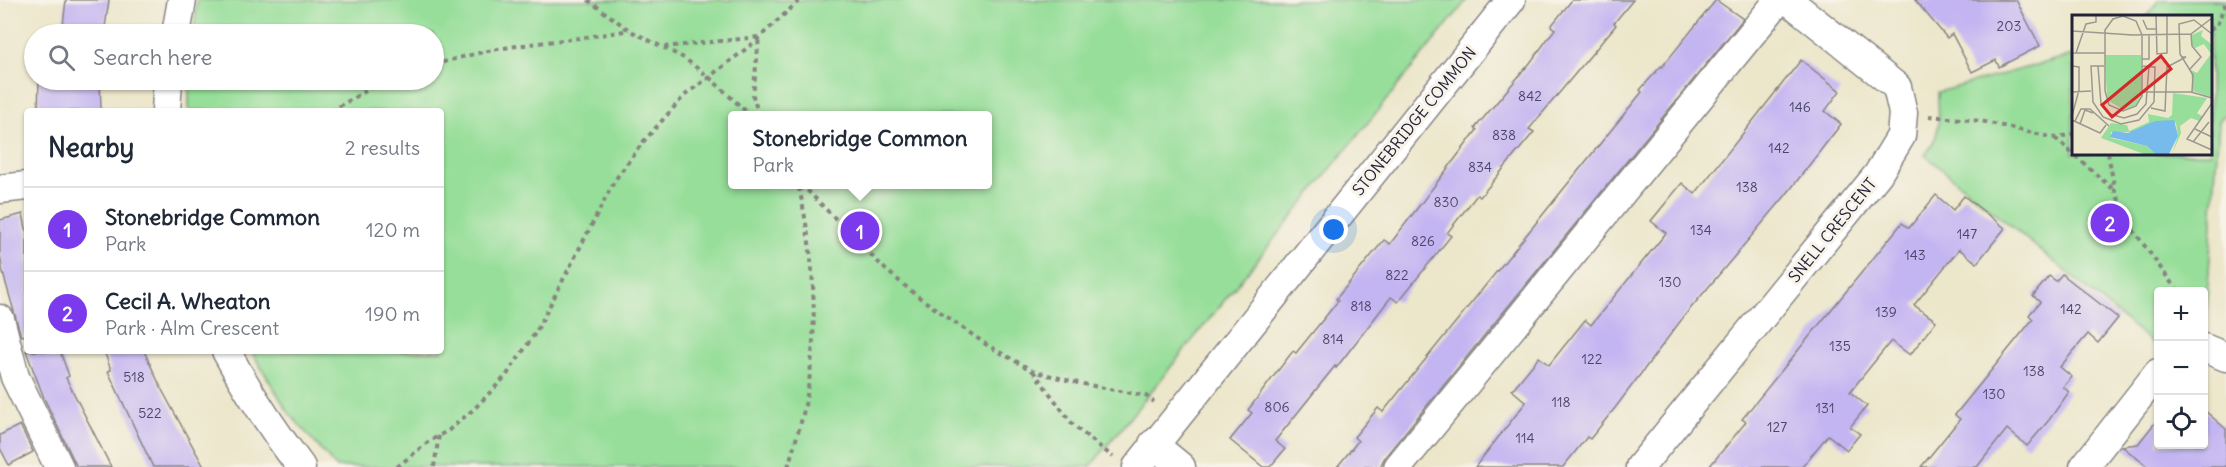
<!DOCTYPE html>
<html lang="en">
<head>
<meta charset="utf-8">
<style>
  body { margin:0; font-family:Delius,sans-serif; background:#f6f6f7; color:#1f2937 }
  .controls { position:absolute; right:18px; bottom:18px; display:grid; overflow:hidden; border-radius:6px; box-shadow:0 2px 4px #0004 }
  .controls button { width:54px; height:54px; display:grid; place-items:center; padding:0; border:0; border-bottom:2px solid #e0e1e3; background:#fff; color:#1f2937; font:30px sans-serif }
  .you { position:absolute; left:1334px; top:230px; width:21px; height:21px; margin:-15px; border:4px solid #fff; border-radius:50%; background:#1a73e8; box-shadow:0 0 0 9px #1a73e833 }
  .badge { display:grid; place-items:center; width:39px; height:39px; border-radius:50%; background:#7c3aed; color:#fff; font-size:20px; font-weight:700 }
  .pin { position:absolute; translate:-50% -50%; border:3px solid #fff; box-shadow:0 2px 6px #0006 }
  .popup { position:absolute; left:728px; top:111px; width:264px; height:78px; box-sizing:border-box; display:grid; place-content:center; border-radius:6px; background:#fff; filter:drop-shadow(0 2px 4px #0005); font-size:20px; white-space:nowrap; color:#747a83 }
  .popup b { font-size:22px; color:#1f2937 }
  .popup::after { content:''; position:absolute; left:50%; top:100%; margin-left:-12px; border:12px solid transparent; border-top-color:#fff }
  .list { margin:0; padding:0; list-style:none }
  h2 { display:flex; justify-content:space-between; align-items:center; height:78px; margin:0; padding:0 24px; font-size:26px }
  h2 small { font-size:20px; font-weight:400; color:#747a83 }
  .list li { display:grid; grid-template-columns:39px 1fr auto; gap:18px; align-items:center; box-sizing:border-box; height:84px; padding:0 24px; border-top:2px solid #e0e1e3 }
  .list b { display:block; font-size:22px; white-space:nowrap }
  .list p { margin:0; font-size:20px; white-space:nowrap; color:#747a83 }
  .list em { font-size:20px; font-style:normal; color:#747a83 }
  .icon { flex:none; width:33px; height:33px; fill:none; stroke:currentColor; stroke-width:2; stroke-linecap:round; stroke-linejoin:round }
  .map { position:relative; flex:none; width:2226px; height:467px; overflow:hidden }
  .search { position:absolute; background:#fff; box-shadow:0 2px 4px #0004; left:24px; top:24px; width:420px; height:66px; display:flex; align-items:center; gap:15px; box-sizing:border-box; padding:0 21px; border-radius:33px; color:#747a83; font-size:22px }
  .panel { position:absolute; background:#fff; box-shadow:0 2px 4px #0004; left:24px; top:108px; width:420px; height:246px; border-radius:6px }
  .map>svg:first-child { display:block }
  .green { fill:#96de99; stroke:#5c806a; stroke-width:1.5; fill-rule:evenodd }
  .building { fill:#c3b4f2 }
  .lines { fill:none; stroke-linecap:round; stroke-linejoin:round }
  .minor-casing { stroke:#878482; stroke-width:31 }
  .path { stroke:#878482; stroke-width:4; stroke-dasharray:4.5 4.5; stroke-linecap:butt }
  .minor { stroke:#fff; stroke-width:28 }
  .labels { text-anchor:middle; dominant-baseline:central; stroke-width:6; stroke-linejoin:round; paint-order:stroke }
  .number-label { font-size:14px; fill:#4a4669 }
  .street-label { font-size:16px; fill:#22223b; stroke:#f7f3e8 }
  .inset-road { fill:none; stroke:#9b9891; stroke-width:1.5 }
  .view { fill:#d62828; fill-opacity:0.15; stroke:#d62828; stroke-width:3 }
  .inset-edge { fill:none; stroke:#22223b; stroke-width:3 }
</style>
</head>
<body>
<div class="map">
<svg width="2226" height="467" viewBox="0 0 2226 467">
  <rect width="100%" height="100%" fill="#f7f3e8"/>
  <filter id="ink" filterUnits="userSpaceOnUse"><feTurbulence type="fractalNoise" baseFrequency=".0167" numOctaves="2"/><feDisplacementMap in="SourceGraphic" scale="12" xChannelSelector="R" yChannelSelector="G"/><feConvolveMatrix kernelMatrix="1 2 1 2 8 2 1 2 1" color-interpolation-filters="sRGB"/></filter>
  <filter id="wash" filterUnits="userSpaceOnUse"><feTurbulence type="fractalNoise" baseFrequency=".008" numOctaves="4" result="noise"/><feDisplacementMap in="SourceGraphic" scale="24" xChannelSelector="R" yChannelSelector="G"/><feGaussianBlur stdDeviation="1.35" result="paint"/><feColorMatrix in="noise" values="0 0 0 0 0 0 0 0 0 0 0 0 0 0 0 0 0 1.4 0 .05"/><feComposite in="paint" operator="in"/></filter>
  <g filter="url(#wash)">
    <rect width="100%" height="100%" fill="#ece6ca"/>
    <g class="green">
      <path d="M197,0H1467L1090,467H336L289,413L251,351H441V111H189V80H434V34H194ZM732,116H988V184H732Z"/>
      <path d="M2159,0H2226V113L2219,121L2206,316H2204V292H2158V333L2151,342L1925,155C1943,133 1938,118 1938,92L2073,55V153H2210V16H2146Z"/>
    </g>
    <g id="blocks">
      <g class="building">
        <polygon points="66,0 109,0 104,34 62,34"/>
        <polygon points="1572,0 1633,0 1614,23 1616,25 1529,129 1534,132 1480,197 1477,195 1447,233 1451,236 1398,302 1391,297 1336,368 1335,366 1275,441 1285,449 1270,467 1263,467 1230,440 1252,413 1248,410 1293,351 1296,353 1338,301 1336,299 1384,240 1390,244 1477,130 1475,128 1530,63 1555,29 1551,26"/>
        <polygon points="1716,0 1743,19 1385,457 1380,467 1337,467 1358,441 1354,437 1378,408 1383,412 1642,92 1640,90 1661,66 1662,67"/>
        <polygon points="1915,0 2016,0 2040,46 1999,67 1996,60 1972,72 1952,34 1947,38"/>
        <polygon points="1801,60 1840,91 1825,111 1841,124 1786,195 1685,315 1615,408 1590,439 1587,437 1563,467 1475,467 1526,402 1512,390 1539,357 1549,365 1585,320 1591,325 1666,233 1651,221 1682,183 1695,194"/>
        <polygon points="39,80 100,80 101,111 38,111"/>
        <polygon points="1936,195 1953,210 1964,196 2005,228 1977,263 1959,249 1914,305 1936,321 1910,355 1891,341 1850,392 1867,406 1850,427 1860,434 1847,450 1828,435 1802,467 1709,467 1746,422 1742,419 1902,223 1909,228"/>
        <polygon points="23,214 27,233 27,335 21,336 3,273 0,255 0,220"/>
        <polygon points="2062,274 2118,318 2098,343 2088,334 2060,367 2072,377 2063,387 2069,392 2049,420 2027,446 2007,429 1977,467 1921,467 1960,419 1955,415 2033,319 2029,315 2040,302 2033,296 2049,276 2056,281"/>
        <polygon points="26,351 60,351 69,376 66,378 111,467 77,467 44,398"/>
        <polygon points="104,351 144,351 162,390 204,467 153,467 108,371 111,370"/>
        <polygon points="2204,410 2226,429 2226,467 2148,467 2122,446 2138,444 2158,419 2158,444 2204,444"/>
        <polygon points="20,425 33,452 9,465 0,448 0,435"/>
      </g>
    </g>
  </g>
  <g filter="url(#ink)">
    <use href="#blocks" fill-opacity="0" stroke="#878482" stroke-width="1.5"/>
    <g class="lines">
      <g class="minor-casing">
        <g id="minor">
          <polyline points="176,34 182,0"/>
          <polyline points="166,111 168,80"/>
          <polyline points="0,189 27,186"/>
          <polyline points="0,319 15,377 59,467"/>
          <polyline points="2204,348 2226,357"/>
          <path d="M226,351C248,392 273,430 301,467"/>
          <polyline points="1153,444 1181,467"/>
          <polyline points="1137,467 1511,0"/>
          <polyline points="1398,467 1779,0"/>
          <polyline points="1640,467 1878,174 1901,136 1903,113 1897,87 1788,0"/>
          <polyline points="2084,467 2158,373"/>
        </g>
      </g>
      <g class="path">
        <polyline points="588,0 629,30 684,58 710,78 751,116"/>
        <polyline points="2210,30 2217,25 2226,2"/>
        <polyline points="664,47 759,37 753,96 759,116"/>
        <path d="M434,65C463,56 493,49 524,45C559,40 594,37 629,30"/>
        <polyline points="331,111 376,85 392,80"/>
        <polyline points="1929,116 1981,121 2055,138 2073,134"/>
        <polyline points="2055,138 2114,190"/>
        <polyline points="2108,153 2115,191 2131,227 2178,292"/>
        <polyline points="801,184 886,270 916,295 987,345 1033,371 1078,383 1146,396 1154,402"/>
        <polyline points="1033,371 1074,426 1113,457"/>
        <polyline points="397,467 428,442 449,430 474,409 506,376 536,332 615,180 643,142 684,96 750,46 800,0"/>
        <polyline points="434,467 439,435"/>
        <path d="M788,467C794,445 802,422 806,400C819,328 815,255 798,184"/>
      </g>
      <use href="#minor" class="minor"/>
    </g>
  </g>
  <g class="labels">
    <g class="number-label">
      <text x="2009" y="26">203</text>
      <text x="1530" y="96">842</text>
      <text x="1800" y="107">146</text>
      <text x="1504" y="135">838</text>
      <text x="1779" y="148">142</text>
      <text x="1480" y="167">834</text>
      <text x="1747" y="187">138</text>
      <text x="1446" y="202">830</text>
      <text x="1701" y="230">134</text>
      <text x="1967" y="234">147</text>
      <text x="1423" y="241">826</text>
      <text x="1915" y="255">143</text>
      <text x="1397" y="275">822</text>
      <text x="1670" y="282">130</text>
      <text x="1361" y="306">818</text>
      <text x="2071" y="309">142</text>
      <text x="1886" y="312">139</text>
      <text x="1333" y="339">814</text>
      <text x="1840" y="346">135</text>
      <text x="1592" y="359">122</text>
      <text x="2034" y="371">138</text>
      <text x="134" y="377">518</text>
      <text x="1994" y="394">130</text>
      <text x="1561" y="402">118</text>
      <text x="1277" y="407">806</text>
      <text x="1825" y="408">131</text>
      <text x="150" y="413">522</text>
      <text x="1777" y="427">127</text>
      <text x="1525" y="438">114</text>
    </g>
    <g class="street-label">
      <text transform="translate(1414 121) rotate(-51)">STONEBRIDGE COMMON</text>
      <text transform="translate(1832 230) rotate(-51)">SNELL CRESCENT</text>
    </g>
  </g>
  <g transform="translate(2072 15)">
    <rect width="140" height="140" fill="#ece6ca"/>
    <path d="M131,15L129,21L139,29V82L121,76L119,55L125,58L139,39L132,29L123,33L120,30V20ZM33,40H69V80L64,90L52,95L35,85ZM101,78L135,83L125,98L131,102L127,106L119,103L108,111L109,118L100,139L106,121L104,108L83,106L64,117H39V123L75,131L83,139H72L29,123L39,108L55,110L57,116L77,107L76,99L96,103L100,100Z" fill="#96de99"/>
    <path d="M102,105L106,121L97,139H83L75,131L38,122L41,116L56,118L83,106Z" fill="#77bbed"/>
    <path class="inset-road" d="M84,0L85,39L95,38V0M51,1L64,6L70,20V81L64,91L51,96L37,90L33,76V15L41,4ZM71,5L75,14H84M0,16L61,20M59,20L119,19L140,3M0,38H33M4,38L14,9L24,7V0M70,44H77V20M0,51L7,52V75L0,101M26,51L29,89L38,99L52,103L65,99L74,89L77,51M32,51H19L21,87L31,102L49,109L67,105L82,87L83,52L70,51M118,54L129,42L120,31L119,19M0,77L19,76M70,77H119L140,83M120,77L121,60L108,39L107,9L122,5L140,19M140,88L115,124L140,135M79,93L93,96L95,52L114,42H109M0,105L28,118L34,110M3,106L9,94H18L37,111M8,109L13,95L21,98M123,114L140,122M121,127L137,107"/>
    <path class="view" d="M89,41L99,54L40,102L30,90Z"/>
    <rect width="140" height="140" class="inset-edge"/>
  </g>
</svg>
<div class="controls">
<button>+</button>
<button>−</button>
<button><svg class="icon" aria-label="locate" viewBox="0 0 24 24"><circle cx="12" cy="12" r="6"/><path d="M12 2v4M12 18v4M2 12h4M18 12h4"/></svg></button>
</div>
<div class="you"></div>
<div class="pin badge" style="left:860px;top:231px">1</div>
<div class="popup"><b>Stonebridge Common</b>Park</div>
<div class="pin badge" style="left:2110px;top:223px">2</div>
<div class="search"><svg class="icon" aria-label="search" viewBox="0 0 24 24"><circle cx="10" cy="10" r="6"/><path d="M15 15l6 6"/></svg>Search here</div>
<section class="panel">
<h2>Nearby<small>2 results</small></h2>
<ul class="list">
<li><span class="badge">1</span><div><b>Stonebridge Common</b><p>Park</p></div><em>120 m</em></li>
<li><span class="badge">2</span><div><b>Cecil A. Wheaton</b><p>Park · Alm Crescent</p></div><em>190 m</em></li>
</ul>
</section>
</div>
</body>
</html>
